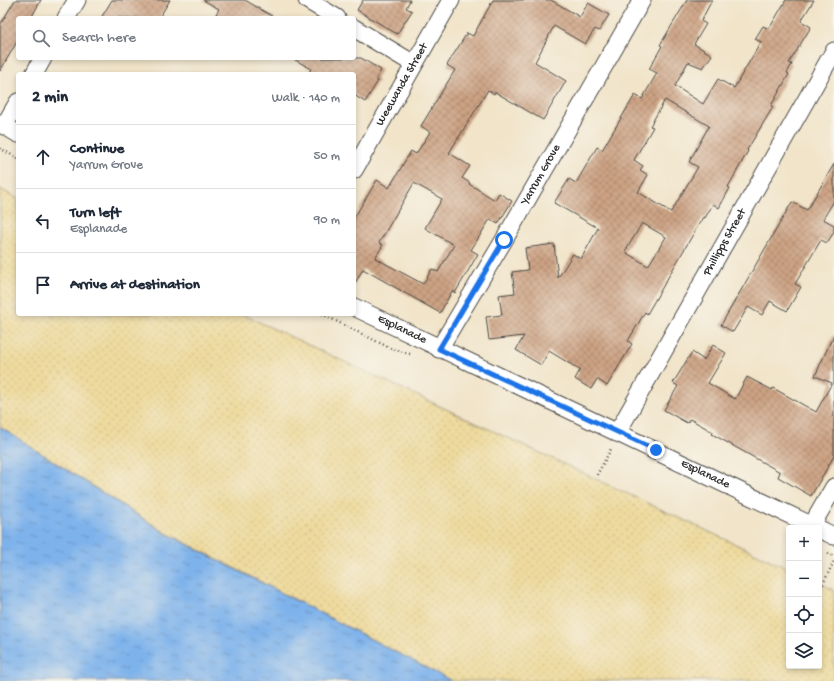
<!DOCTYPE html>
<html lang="en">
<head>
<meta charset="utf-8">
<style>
  body { margin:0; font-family:"Gochi Hand",sans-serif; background:#f2f2f3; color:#1f2937 }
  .controls { position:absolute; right:12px; bottom:12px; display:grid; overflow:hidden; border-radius:4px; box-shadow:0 2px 6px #0003 }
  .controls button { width:36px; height:36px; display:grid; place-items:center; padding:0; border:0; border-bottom:1px solid #e0e1e3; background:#fff; color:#1f2937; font:20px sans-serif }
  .stop { position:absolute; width:12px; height:12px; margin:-9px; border:3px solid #1a73e8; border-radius:50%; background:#fff }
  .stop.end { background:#1a73e8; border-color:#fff; box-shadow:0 1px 4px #0008 }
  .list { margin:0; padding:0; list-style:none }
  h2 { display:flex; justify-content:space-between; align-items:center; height:52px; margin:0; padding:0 16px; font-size:17px }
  h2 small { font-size:13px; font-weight:400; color:#747a83 }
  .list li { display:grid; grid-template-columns:26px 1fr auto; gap:12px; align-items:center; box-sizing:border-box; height:64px; padding:0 16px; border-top:1px solid #e0e1e3 }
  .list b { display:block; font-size:15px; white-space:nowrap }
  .list p { margin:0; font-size:13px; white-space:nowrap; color:#747a83 }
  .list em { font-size:13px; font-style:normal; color:#747a83 }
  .icon { flex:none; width:22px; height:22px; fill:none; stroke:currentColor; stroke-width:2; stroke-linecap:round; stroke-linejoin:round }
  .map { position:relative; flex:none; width:834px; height:681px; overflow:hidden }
  .search { position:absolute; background:#fff; box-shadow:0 2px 6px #0003; left:16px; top:16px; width:340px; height:44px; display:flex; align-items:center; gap:10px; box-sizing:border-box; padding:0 14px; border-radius:4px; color:#747a83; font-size:15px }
  .panel { position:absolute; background:#fff; box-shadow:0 2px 6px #0003; left:16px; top:72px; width:340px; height:244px; border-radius:4px }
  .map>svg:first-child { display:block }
  .sand { fill:url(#sand-dots); stroke:#8c8264 }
  .water { fill:url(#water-ripples); stroke:#546e8b }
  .building { fill:url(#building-cross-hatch); fill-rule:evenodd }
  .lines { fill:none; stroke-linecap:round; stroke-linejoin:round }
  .street-casing { stroke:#494743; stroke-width:19 }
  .path { stroke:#494743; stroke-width:2.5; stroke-dasharray:1 3; stroke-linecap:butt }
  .street { stroke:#fff; stroke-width:17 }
  .route { stroke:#1a73e8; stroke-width:5 }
  .labels { text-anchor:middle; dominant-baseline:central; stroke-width:3; stroke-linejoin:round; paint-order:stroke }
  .street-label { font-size:12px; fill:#2b2b2b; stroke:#f7f3e8 }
</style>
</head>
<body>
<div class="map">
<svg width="834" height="681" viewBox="0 0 834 681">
  <defs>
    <pattern id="sand-dots" width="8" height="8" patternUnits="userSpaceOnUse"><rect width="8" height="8" fill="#eeda9e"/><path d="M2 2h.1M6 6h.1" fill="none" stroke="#cb8" stroke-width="1.8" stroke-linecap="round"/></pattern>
    <pattern id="water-ripples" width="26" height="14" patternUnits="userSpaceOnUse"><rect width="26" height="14" fill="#7eb2eb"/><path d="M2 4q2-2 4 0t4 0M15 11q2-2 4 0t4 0" fill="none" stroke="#6791bf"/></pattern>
    <pattern id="building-cross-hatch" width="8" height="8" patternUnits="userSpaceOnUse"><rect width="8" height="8" fill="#cda384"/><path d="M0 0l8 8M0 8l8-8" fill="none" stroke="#a7856c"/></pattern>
  </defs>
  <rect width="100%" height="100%" fill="#f7f3e8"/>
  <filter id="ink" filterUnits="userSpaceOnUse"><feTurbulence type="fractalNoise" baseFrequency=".025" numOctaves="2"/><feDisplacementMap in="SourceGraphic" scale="8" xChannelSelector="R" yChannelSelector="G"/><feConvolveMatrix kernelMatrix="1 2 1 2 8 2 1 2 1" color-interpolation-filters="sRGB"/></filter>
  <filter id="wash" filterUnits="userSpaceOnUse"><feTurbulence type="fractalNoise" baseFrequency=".012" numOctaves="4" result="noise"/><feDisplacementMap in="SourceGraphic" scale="16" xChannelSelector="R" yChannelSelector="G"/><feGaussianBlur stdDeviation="0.9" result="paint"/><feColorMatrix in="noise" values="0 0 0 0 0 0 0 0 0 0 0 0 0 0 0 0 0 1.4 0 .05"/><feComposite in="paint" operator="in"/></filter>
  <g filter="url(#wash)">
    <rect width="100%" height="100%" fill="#f1e4c9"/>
    <polygon class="sand" points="0,189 18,199 18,314 242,314 789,569 789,666 819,666 819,583 834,590 834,681 452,681 165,532 0,427"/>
    <polygon class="water" points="0,427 165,533 452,681 0,681"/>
    <g id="blocks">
      <g class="building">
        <polygon points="15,0 41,0 31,18 18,18 18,40 0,71 0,25"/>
        <polygon points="112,0 170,0 159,18 101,18"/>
        <polygon points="203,0 245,0 275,18 214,18 219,9"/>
        <polygon points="363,0 410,0 406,8 412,11 397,34 357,10"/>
        <path d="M493,0H551L580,17L588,3L609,15L599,31L595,29L585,44L554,26L535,62L566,81L543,120L495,92L494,94L488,90L449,153L470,166L462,178L470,183L469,184L495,200L499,193L512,201L498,224L490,219L471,250L478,254L455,293L452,291L440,313L363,269L354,285V218L377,180L389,188L411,151L416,154L430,132L421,126L455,70L447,65L467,33L473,36ZM414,183L442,199L425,228L454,245L438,272L432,269L423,284L375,258L383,245L379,243Z"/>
        <path d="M687,0H712L701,21L706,24L694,44L712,55L703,68L688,62L675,86L703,104L718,79L734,88L761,42L755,39L763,26L769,29L786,0H814L801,21L811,27L789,63L792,64L787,73L789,74L771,106L773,107L747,150L748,151L728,187L730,188L719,208L713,204L705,218L703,217L647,314L645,312L628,341L632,344L607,386L597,379L591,389L575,379L580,370L549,351L541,365L516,350L524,336L489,340L486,317L502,315L499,295L515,293L512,272L528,270L525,248L554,244L558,278L573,254L581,259L598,228L554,203L569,179L576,183L597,147L602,150L635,95L642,99L657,73L649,69L662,46L660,45ZM665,100L709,126L689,162L698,167L671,212L638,192L648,175L640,170L643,166L634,160L653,127L650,126ZM642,223L666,237L648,266L625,252Z"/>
        <polygon points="292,58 361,58 381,70 376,80 378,81 365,102 354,95 354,74 308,74 311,69"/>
        <polygon points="834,164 834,201 823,219 834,225 834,232 827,243 821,240 795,284 801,287 787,311 770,301 762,315 748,307 733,332 721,325 792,202 807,210"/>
        <polygon points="834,334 834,456 811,496 778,477 780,472 712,434 713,432 690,419 687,423 664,410 678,386 673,383 692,352 704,360 713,345 726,353 708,383 735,399 747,377 772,390 773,388 816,412 832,383 815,376"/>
      </g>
    </g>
  </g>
  <g filter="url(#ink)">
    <use href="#blocks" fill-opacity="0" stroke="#494743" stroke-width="1"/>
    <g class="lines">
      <g class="street-casing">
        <g id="street">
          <polyline points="307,0 337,18"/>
          <polyline points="66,18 77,0"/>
          <polyline points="354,28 414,64"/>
          <polyline points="34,74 43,58"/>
          <polyline points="0,123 18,134"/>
          <polyline points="4,126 18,102"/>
          <path id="s1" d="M354,170L451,0"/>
          <path id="s2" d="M354,307L817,528"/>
          <path id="s3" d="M439,349L504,240L642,0"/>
          <path id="s4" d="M617,433L834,51"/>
          <polyline points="812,525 834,487"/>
          <polyline points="819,529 834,536"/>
        </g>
      </g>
      <g class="path">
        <polyline points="0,148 18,159"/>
        <polyline points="322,314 392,349 410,354"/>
        <polyline points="597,475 611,449"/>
        <polyline points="828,553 834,556"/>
        <polyline points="821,588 834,561"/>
      </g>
      <use href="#street" class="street"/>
    </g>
  </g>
  <g class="lines" filter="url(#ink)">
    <polyline class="route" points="504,240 439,349 656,450"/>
  </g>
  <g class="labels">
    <g class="street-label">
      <text stroke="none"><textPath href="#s1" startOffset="98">Weewanda Street</textPath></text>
      <text stroke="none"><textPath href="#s3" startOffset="202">Yarrum Grove</textPath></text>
      <text stroke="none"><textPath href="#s4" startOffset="219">Phillipps Street</textPath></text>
      <text stroke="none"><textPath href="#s2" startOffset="53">Esplanade</textPath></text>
      <text stroke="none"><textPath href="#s2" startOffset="389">Esplanade</textPath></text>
    </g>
  </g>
</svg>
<div class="controls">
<button>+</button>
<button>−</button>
<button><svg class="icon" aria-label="locate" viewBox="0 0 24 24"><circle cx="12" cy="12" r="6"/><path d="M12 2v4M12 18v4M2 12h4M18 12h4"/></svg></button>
<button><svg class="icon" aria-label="layers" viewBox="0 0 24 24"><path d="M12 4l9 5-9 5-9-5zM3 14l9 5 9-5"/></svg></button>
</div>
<div class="stop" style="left:504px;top:240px"></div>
<div class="stop end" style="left:656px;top:450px"></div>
<div class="search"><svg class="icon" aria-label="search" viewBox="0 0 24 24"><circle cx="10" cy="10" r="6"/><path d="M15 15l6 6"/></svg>Search here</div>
<section class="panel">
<h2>2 min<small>Walk · 140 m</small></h2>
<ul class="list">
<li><svg class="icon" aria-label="ahead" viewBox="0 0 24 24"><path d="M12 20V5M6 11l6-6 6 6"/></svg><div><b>Continue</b><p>Yarrum Grove</p></div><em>50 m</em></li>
<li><svg class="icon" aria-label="left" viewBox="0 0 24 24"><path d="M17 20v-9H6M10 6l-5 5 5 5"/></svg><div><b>Turn left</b><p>Esplanade</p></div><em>90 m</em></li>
<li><svg class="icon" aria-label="arrive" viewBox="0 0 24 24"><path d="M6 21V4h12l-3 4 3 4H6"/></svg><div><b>Arrive at destination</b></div></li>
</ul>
</section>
</div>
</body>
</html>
